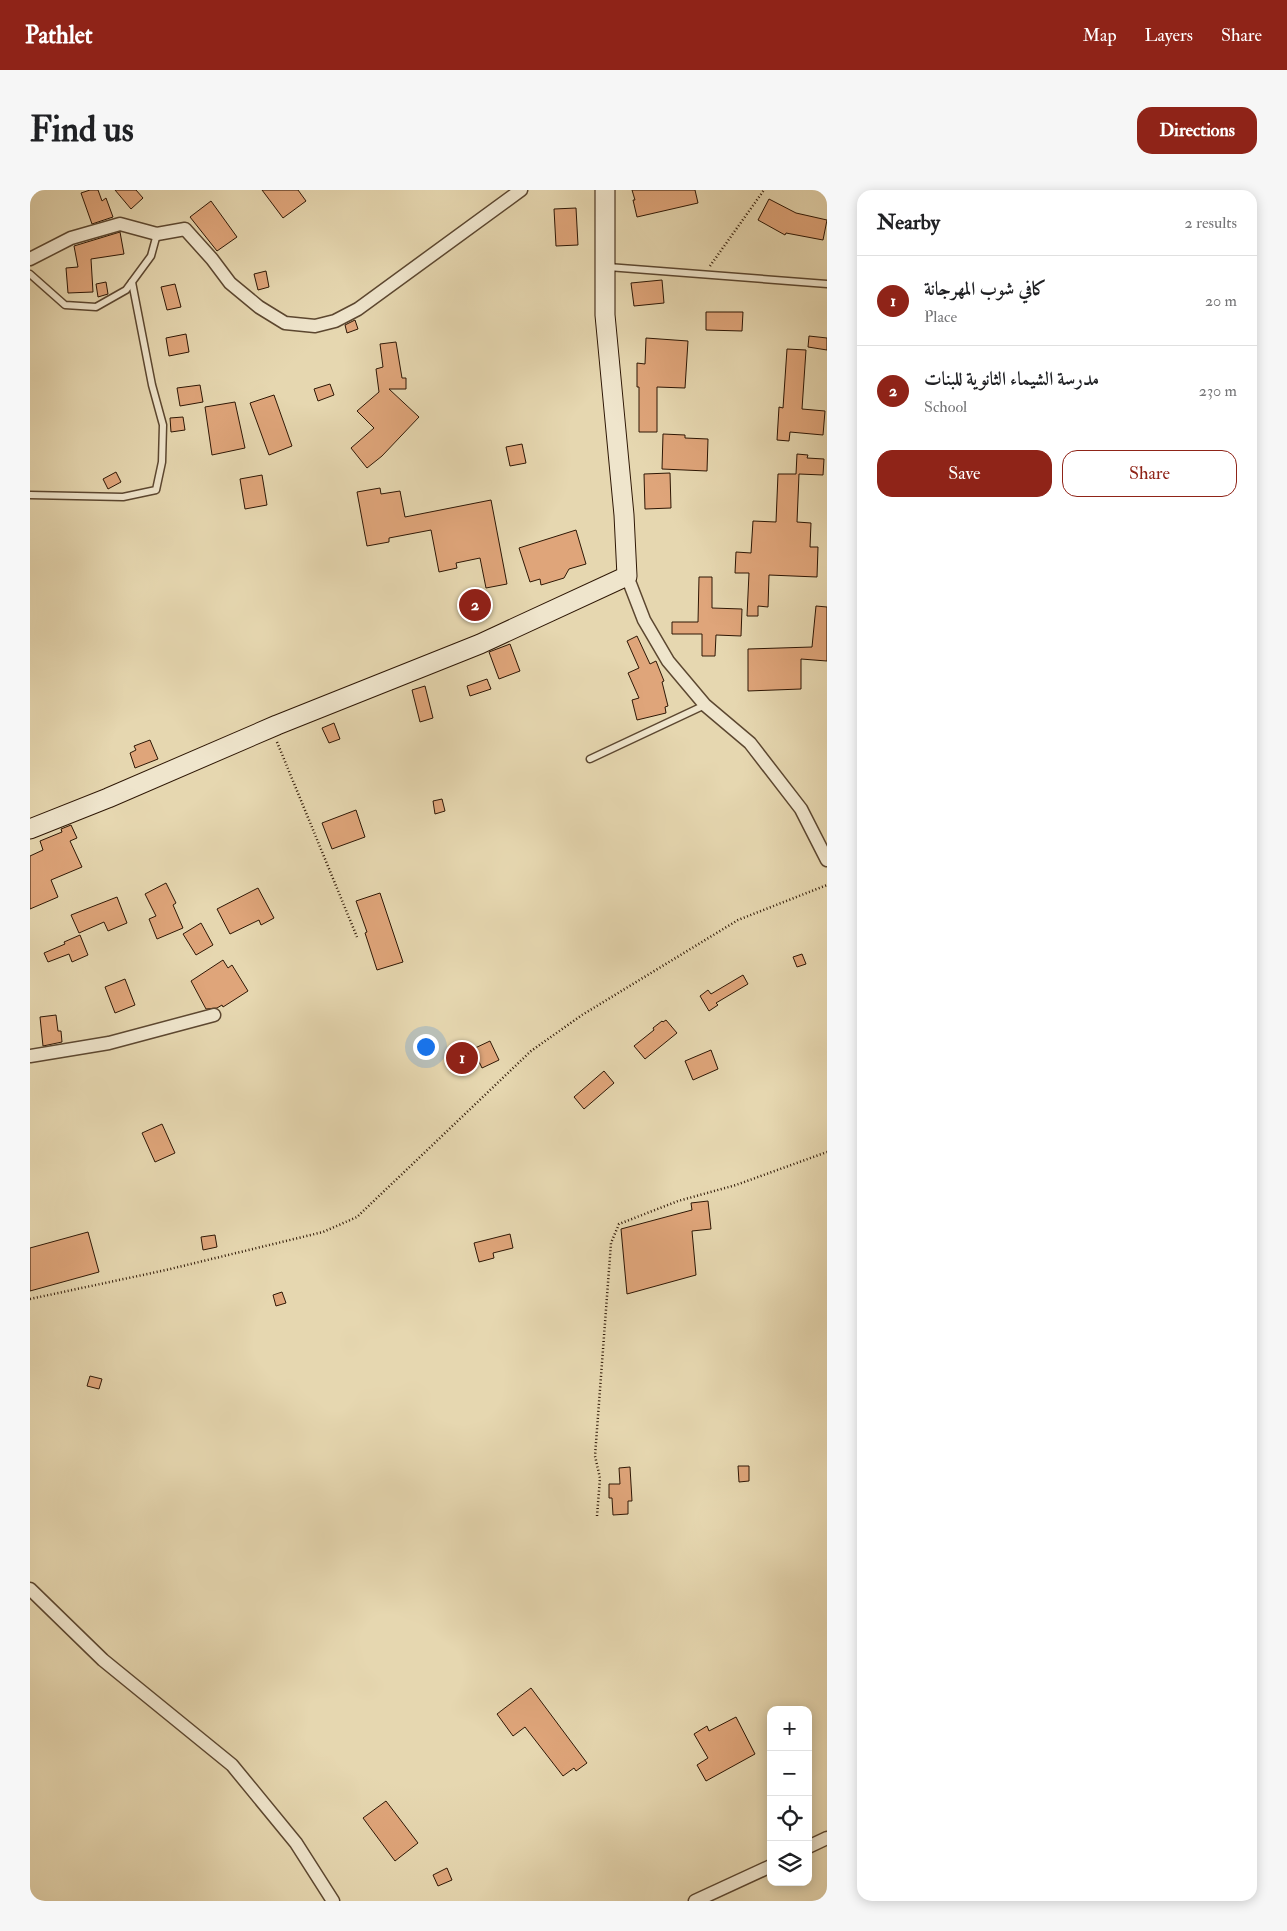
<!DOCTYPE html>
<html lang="en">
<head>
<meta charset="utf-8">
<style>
  body { margin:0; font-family:"IM FELL Double Pica",Amiri,serif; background:#f6f6f6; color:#202124 }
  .controls { position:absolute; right:15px; bottom:15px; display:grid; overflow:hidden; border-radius:10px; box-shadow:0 2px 12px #0003 }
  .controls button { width:45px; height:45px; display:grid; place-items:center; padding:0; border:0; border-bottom:1px solid #e0e0e0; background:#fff; color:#202124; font:25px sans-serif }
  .you { position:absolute; left:395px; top:856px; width:18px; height:18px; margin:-12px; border:4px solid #fff; border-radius:50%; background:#1a73e8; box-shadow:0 0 0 8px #1a73e833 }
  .badge { display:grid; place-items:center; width:32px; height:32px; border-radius:50%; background:#8f2418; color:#fff; font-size:16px; font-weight:700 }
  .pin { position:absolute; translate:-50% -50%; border:2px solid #fff; box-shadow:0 1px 5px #0006 }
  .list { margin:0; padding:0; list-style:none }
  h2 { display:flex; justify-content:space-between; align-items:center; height:65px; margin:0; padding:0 20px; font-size:21px }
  h2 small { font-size:16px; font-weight:400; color:#757577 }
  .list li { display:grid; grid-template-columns:32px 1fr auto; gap:15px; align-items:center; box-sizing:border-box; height:90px; padding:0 20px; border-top:1px solid #e0e0e0 }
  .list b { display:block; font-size:19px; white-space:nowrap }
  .list p { margin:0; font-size:16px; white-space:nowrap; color:#757577 }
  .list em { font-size:16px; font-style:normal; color:#757577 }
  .actions { display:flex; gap:10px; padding:15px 20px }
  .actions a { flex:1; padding:11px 0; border:1px solid #8f2418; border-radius:15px; text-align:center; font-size:18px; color:#8f2418 }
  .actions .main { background:#8f2418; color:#fff }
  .icon { flex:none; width:28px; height:28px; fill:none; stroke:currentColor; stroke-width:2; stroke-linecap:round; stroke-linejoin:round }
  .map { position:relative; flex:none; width:797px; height:1711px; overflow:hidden; border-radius:15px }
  header { display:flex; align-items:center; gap:30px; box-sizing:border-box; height:70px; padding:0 25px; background:#8f2418; color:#fff }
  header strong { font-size:24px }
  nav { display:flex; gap:28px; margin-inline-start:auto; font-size:18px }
  .intro { display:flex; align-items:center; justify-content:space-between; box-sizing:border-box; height:120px; padding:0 30px }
  h1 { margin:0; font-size:35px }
  .button { padding:12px 22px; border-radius:15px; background:#8f2418; color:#fff; font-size:18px; font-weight:700 }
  main { display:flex; gap:30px; padding:0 30px }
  aside { flex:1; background:#fff; border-radius:15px; box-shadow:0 2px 12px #0003 }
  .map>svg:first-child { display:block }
  .building { fill:#dfa57a; stroke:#2e1705 }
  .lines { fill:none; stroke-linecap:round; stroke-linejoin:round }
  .lane-casing { stroke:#5c4730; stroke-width:9 }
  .street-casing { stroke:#5c4730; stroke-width:15 }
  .secondary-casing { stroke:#2e1705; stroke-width:21 }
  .path { stroke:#2e1705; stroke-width:2.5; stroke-dasharray:1 2.5; stroke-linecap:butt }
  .lane { stroke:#efe5cc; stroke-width:6 }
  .street { stroke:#efe5cc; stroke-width:12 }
  .secondary { stroke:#efe5cc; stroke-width:19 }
</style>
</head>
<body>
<header>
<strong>Pathlet</strong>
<nav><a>Map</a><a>Layers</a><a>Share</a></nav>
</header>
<div class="intro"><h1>Find us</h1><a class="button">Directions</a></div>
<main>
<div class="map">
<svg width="797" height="1711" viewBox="0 0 797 1711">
  <rect width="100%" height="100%" fill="#e6d7b0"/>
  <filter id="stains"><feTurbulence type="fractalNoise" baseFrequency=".004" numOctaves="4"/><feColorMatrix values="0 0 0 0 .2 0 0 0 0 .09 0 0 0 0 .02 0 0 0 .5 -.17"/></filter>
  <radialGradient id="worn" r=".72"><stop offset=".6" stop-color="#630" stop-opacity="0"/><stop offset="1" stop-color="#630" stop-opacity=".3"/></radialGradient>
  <g class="building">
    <polygon points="60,0 68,0 72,11 76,8 83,27 62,34 51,3"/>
    <polygon points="85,0 106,0 113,8 101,19"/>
    <polygon points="232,0 268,0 276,11 253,28"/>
    <polygon points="602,0 665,0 668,13 607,27 603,10 605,10"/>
    <polygon points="739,9 766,23 797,30 793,50 756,43 755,45 728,30"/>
    <polygon points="181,11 207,47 187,61 160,27"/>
    <polygon points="546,18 548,55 526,56 524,19"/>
    <polygon points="90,42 94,64 61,69 63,102 38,103 36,78 48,77 44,56"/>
    <polygon points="236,81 239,97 228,100 224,84"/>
    <polygon points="632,90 634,113 604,116 601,93"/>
    <polygon points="76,92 78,104 68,107 66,94"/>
    <polygon points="145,94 151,117 137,120 131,97"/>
    <polygon points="676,122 713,122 712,141 676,140"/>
    <polygon points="325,130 328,139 317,143 315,135"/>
    <polygon points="156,144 159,162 139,166 136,148"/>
    <polygon points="779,146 797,148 797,160 778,157"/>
    <polygon points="616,148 658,151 655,198 627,197 627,242 609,242 609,197 607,197 607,173 615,174"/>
    <polygon points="366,152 372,188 376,188 376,199 359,199 389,227 352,266 337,278 321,258 344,238 327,221 349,202 346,179 353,177 350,154"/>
    <polygon points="757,159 776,160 772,219 795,221 793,245 760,242 759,251 747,250 749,217 753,218"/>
    <polygon points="300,194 304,205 288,211 284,199"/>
    <polygon points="170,195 173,212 150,216 147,198"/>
    <polygon points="244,205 262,256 239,265 220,213"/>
    <polygon points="205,212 215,258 182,265 175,217"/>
    <polygon points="153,227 155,240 141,242 140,228"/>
    <polygon points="633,244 655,245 655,248 678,249 677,281 632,279"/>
    <polygon points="492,254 496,273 480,276 476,257"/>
    <polygon points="767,264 778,265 777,268 794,269 793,285 769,284 767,332 781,333 780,357 788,357 787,387 739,385 738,417 728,416 728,426 717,426 719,383 705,383 706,362 721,363 723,331 746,332 748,284 766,284"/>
    <polygon points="86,282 91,292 78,299 73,289"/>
    <polygon points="640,283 641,318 615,319 614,284"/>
    <polygon points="232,285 237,315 215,319 210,289"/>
    <polygon points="350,298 351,304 370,301 375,327 461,310 477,394 456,398 450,368 426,373 427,378 409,382 401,340 359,348 359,352 337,356 327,302"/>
    <polygon points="546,340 556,374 539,379 534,388 511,395 510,389 500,392 489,358"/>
    <polygon points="669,387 682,387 682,418 712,419 711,446 686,445 685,466 672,466 672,444 642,444 642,432 668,432"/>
    <polygon points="786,416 797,417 797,471 771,469 771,499 718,501 718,459 782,457"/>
    <polygon points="607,446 620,474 626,471 634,491 632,492 638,516 635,517 636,523 607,530 602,510 609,508 598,483 609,478 597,451"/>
    <polygon points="480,454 490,481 469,489 459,462"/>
    <polygon points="457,489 461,499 440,506 437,496"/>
    <polygon points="395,496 403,528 390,532 382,500"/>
    <polygon points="304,533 310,549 299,553 292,538"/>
    <polygon points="120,550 128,569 105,578 100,563 106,560 104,556"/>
    <polygon points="412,609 415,621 405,624 403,611"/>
    <polygon points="326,620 335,647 302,659 292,633"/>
    <polygon points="41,635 47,648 40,651 52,677 21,690 28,707 0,719 0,666 13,660 10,651 32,642 31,639"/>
    <polygon points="136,693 146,713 143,715 153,738 127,749 119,729 126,726 115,704"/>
    <polygon points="228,698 244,728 231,735 229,730 200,744 187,719"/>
    <polygon points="350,703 373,772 347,780 335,743 337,742 326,711"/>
    <polygon points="87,707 97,733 78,741 74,732 49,743 41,725"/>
    <polygon points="171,733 183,755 166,765 153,744"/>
    <polygon points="50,745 58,765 42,772 39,764 18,772 14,763 35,754 34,752"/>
    <polygon points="772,764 776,774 767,777 763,767"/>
    <polygon points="193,770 198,778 202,775 218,801 193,817 192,815 187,818 176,819 161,791"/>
    <polygon points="713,785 718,794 686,813 688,815 679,821 670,806 678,800 681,804"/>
    <polygon points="95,789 105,815 85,823 75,797"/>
    <polygon points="26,825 28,841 31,841 32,852 13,856 10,827"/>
    <polygon points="636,830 647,843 615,869 604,856 624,840 623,838 632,831 633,832"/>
    <polygon points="460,851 469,870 452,878 443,859"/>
    <polygon points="681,860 688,879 663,890 655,871"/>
    <polygon points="574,881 584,893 554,919 544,907"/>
    <polygon points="132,934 145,963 125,972 112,943"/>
    <polygon points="678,1011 681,1039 662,1041 666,1085 597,1104 591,1039 662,1020 661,1013"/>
    <polygon points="58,1042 69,1082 0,1101 0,1058"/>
    <polygon points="480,1044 483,1058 463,1063 464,1068 449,1072 444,1053"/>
    <polygon points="185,1045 187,1057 173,1060 171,1047"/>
    <polygon points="252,1102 256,1113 246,1116 243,1105"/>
    <polygon points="60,1186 72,1189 69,1199 57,1196"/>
    <polygon points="708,1276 719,1276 719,1291 709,1292"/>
    <polygon points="600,1277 602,1311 598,1311 598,1324 583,1325 582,1308 579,1308 579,1294 590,1294 589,1278"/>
    <polygon points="501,1498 557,1573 546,1581 544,1578 533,1586 495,1537 483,1546 467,1524"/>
    <polygon points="706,1527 725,1564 676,1591 667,1575 678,1568 664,1544 677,1536 679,1541"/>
    <polygon points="356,1611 388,1653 365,1671 333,1628"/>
    <polygon points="417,1678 422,1690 408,1696 403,1685"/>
  </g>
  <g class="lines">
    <g class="lane-casing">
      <g id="lane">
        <polyline points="578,77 797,94"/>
        <polyline points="0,84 35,115 66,117 96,100 121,66 127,44"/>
        <polyline points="0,305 93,307 126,300 132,272 133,235 122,195 102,92"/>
        <polyline points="560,569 675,515"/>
      </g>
    </g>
    <g class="street-casing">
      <g id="street">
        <polyline points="0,69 41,48 90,34 127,44 155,39 182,69 200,93 229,117 255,133 285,136 305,131 328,119 491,0"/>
        <polyline points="597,386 614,430 638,471 675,515 720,553 771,619 797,670"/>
        <polyline points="0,866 79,853 184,825"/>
        <polyline points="0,1399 73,1470 202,1575 266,1653 303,1711"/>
        <polyline points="778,1657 797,1648"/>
        <polyline points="665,1711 741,1676"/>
      </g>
    </g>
    <g class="secondary-casing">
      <polyline id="secondary" points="0,639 78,608 247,535 450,454 597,386 594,325 575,125 575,0"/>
    </g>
    <g class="path">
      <polyline points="680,76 734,0"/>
      <polyline points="247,552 327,747"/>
      <polyline points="0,1109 136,1080 293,1042 327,1027 501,861 552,825 708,730 797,695"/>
      <polyline points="567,1326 570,1288 565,1266 581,1053 589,1034 648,1011 706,995 797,962"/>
    </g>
    <use href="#lane" class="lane"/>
    <use href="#street" class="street"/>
    <use href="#secondary" class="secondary"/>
  </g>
  <rect width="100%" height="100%" filter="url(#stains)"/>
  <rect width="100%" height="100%" fill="url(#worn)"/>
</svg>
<div class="controls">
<button>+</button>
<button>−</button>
<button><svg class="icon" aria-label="locate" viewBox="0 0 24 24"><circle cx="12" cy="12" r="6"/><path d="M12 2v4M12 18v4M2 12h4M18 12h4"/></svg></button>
<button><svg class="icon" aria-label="layers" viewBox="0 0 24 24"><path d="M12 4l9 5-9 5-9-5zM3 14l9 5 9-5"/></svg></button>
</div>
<div class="you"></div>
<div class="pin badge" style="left:432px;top:868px">1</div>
<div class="pin badge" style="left:445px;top:415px">2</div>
</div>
<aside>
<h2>Nearby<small>2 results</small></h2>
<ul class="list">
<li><span class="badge">1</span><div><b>كافي شوب المهرجانة</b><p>Place</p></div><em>20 m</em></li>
<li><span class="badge">2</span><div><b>مدرسة الشيماء الثانوية للبنات</b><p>School</p></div><em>230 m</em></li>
</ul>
<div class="actions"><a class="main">Save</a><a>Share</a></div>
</aside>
</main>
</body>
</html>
